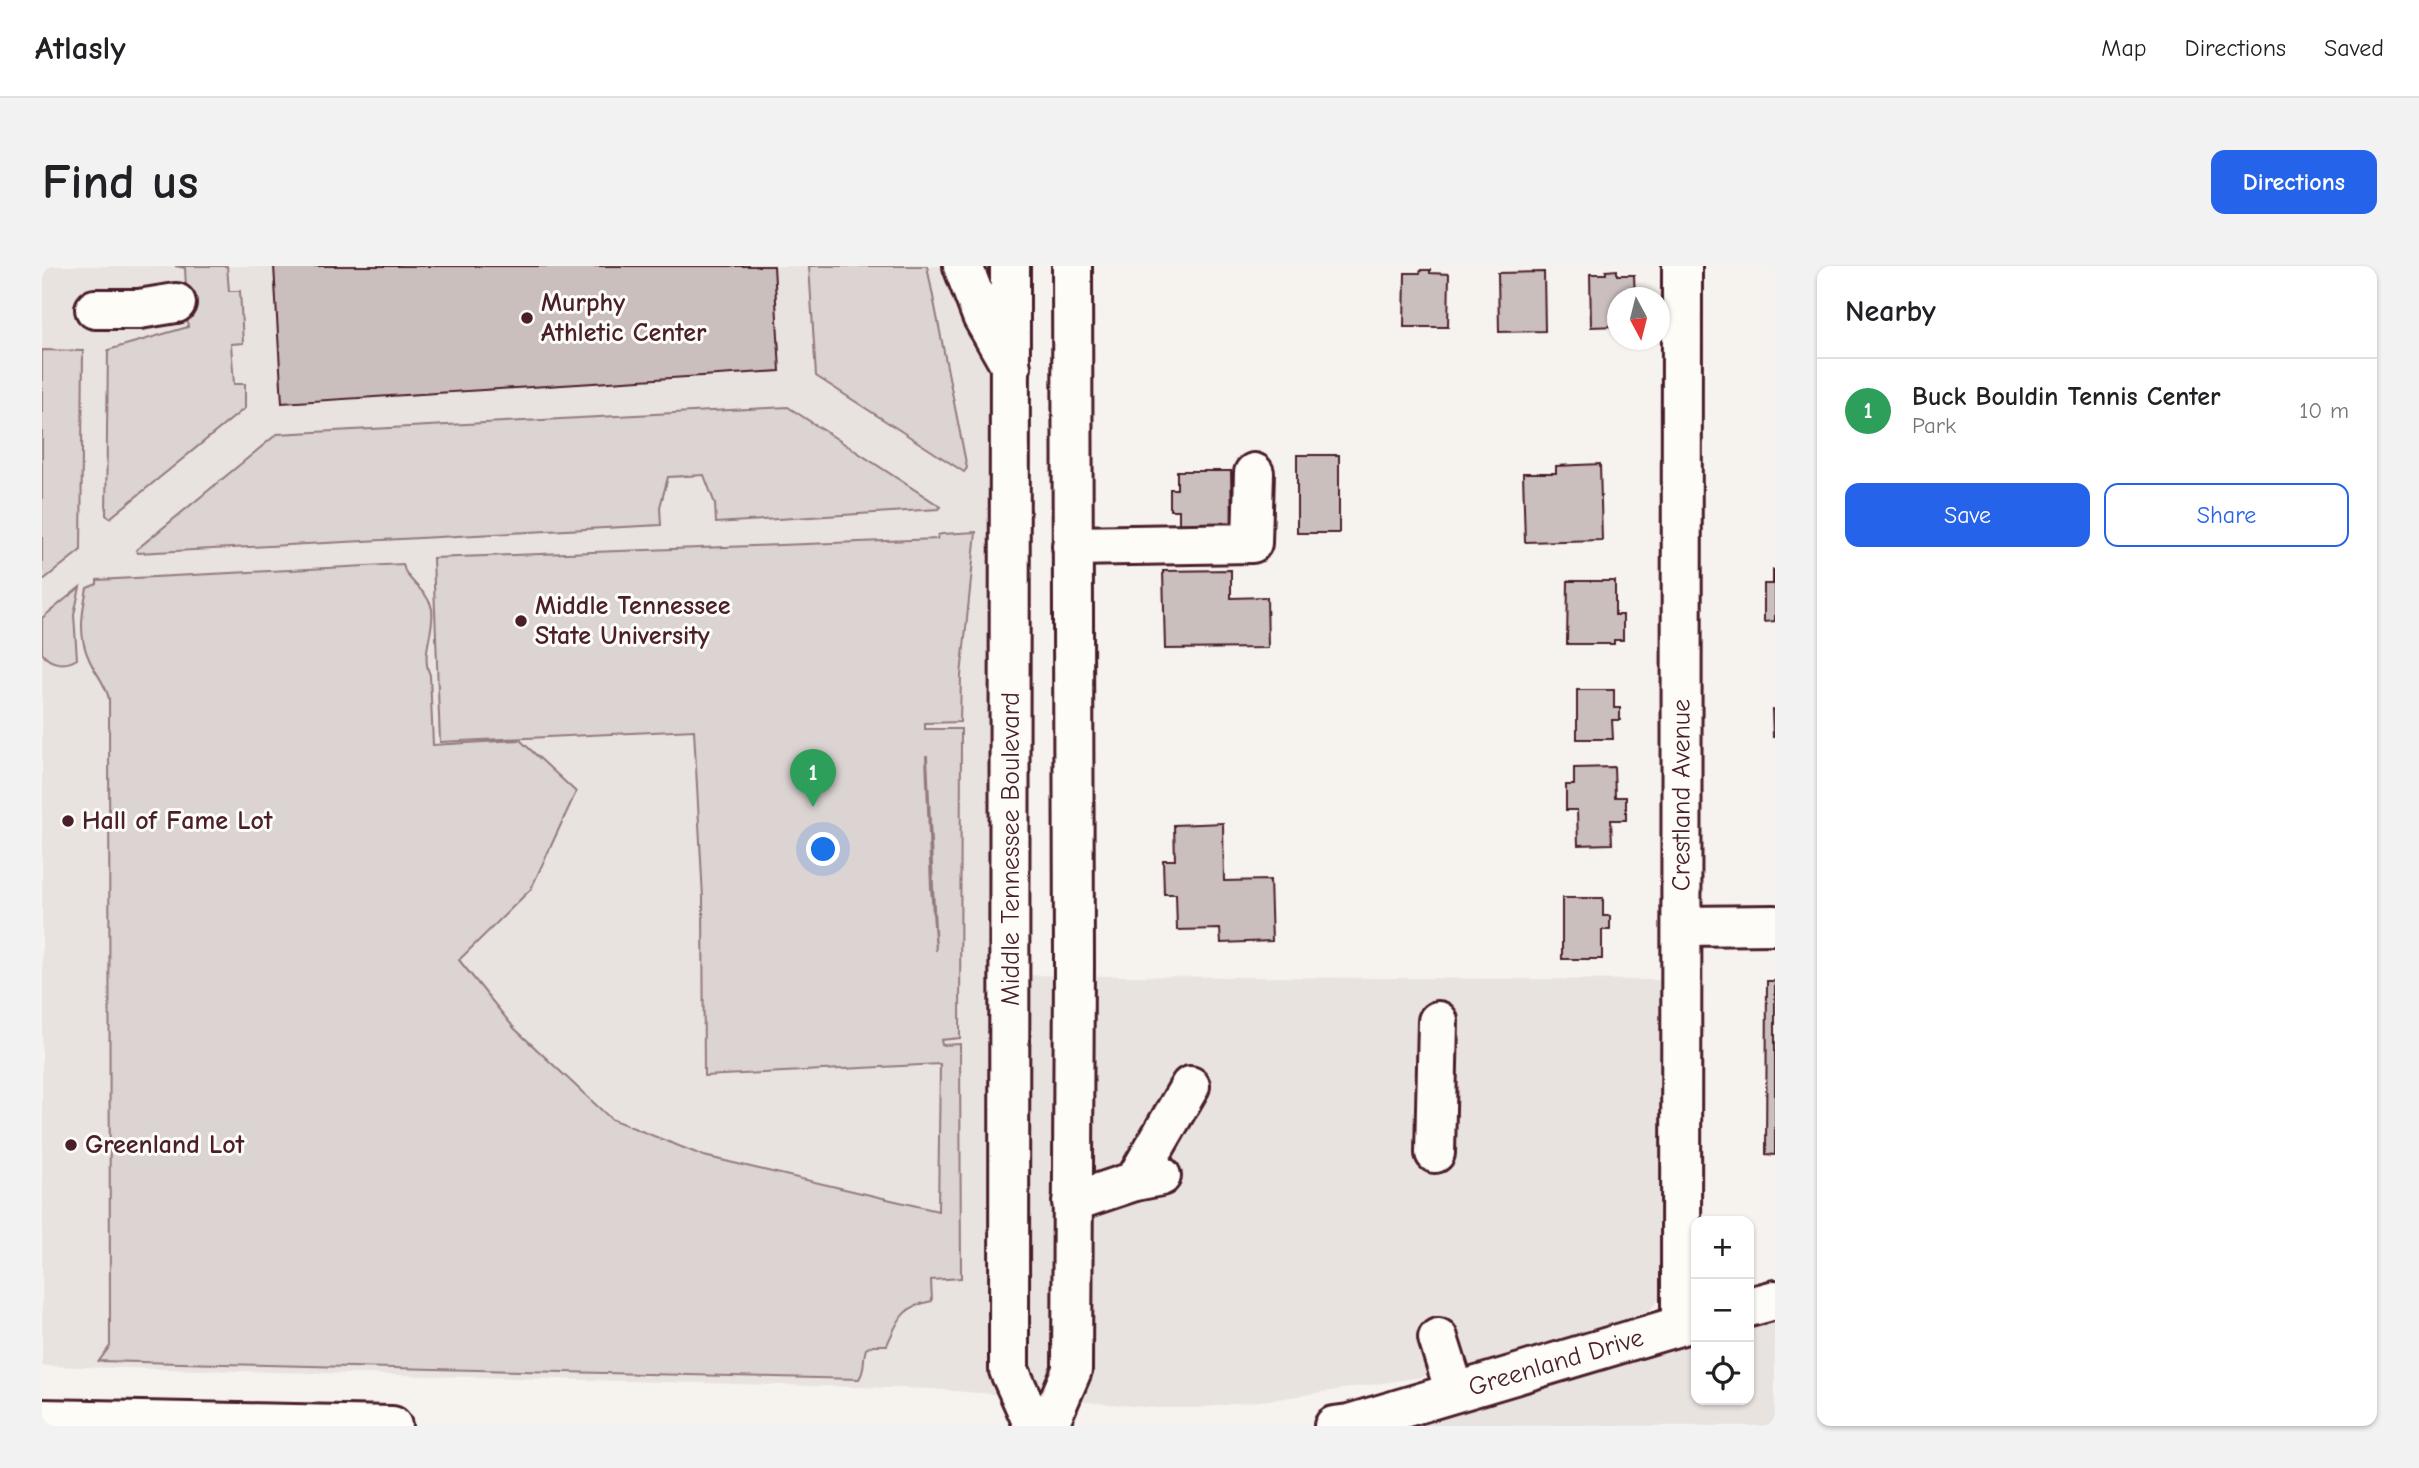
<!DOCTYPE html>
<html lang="en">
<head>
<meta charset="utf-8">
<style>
  body { margin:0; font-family:"Comic Neue",sans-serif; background:#f2f2f2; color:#202124 }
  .controls { position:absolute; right:21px; bottom:21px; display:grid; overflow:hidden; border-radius:14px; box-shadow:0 2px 5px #0004 }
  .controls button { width:63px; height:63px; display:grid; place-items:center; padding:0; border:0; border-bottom:2px solid #e0e0e0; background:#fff; color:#202124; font:35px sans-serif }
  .compass { position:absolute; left:1565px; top:21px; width:63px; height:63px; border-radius:50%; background:#fff; box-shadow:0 2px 5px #0004; rotate:173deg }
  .you { position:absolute; left:782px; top:584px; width:24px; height:24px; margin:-18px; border:5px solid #fff; border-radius:50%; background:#1a73e8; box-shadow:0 0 0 10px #1a73e833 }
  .badge { display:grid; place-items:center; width:46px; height:46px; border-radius:50%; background:#2563eb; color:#fff; font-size:23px; font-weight:700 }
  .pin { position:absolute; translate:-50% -58px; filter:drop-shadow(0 2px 4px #0008) }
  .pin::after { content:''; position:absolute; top:37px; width:24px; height:21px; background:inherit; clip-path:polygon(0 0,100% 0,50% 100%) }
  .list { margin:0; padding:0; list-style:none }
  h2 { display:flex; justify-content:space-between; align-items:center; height:91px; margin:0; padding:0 28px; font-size:30px }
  h2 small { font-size:23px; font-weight:400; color:#757577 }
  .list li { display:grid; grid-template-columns:46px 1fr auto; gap:21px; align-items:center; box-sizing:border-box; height:105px; padding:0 28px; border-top:2px solid #e0e0e0 }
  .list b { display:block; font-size:26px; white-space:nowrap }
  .list p { margin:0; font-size:23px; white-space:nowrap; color:#757577 }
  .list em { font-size:23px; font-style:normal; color:#757577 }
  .actions { display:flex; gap:14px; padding:21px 28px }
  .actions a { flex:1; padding:16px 0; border:2px solid #2563eb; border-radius:14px; text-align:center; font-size:24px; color:#2563eb }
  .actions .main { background:#2563eb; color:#fff }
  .icon { flex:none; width:38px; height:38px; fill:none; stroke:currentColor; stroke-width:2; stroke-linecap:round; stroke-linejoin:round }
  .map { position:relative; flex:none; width:1733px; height:1160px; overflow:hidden; border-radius:14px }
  header { display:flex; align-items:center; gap:42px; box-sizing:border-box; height:98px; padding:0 35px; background:#fff; border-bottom:2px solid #e0e0e0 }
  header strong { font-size:33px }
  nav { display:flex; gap:38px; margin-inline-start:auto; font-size:24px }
  .intro { display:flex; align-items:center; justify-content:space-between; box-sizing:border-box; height:168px; padding:0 42px }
  h1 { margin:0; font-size:49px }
  .button { padding:18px 32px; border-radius:14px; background:#2563eb; color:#fff; font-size:24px; font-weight:700 }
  main { display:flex; gap:42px; padding:0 42px }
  aside { flex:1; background:#fff; border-radius:14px; box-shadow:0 2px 5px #0004 }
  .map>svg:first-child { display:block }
  .built { fill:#e9e3e0 }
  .green { fill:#dcd4d2; stroke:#937a7e; stroke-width:2; fill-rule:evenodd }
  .building { fill:#cbbfbe; stroke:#4a1f2b; stroke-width:2 }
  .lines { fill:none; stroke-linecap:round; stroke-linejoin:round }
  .minor-casing { stroke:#4a1f2b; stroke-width:44 }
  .major-casing { stroke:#4a1f2b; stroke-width:44 }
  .minor { stroke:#fdfcf7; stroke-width:38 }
  .major { stroke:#fdfcf7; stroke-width:38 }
  .poi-dot { fill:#4a1f2b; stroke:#fdfcf7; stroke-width:2.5 }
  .labels { text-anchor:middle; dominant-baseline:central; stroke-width:6; stroke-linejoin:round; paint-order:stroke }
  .poi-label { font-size:26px; font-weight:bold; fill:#4a1f2b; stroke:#fdfcf7; text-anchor:start }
  .street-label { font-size:26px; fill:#4a1f2b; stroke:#fdfcf7 }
</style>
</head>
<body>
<header>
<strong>Atlasly</strong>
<nav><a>Map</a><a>Directions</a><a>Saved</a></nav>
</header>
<div class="intro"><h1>Find us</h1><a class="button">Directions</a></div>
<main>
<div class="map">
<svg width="1733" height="1160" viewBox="0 0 1733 1160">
  <rect width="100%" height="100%" fill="#f6f3ef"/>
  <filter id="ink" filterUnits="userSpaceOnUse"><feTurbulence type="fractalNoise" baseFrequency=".0143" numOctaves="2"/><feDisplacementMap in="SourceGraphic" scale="14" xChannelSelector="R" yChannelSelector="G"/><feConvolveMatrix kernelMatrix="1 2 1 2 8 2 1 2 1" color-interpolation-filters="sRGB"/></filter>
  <g filter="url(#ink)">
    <g class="built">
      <polygon points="0,0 966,0 951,709 1623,714 1624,1027 1607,1045 1597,1049 1429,1100 1380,1111 1236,1133 1155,1142 1115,1142 889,1123 0,1100"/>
      <polygon points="1733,1034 1733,1160 1292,1160 1654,1055 1654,1134 1707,1134 1707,1041"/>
    </g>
    <g class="green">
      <polygon points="133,0 185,0 187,25 198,25 201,77 189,78 192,118 203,118 203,142 68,252 64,249 66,84 146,61 143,2"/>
      <polygon points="767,0 885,0 925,202 922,206 774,110"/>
      <polygon points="0,84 41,85 39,284 0,315"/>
      <polygon points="746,141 899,241 897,243 674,257 673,238 662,209 626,211 618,241 619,259 96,287 94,284 235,168"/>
      <path d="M934,266L919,410L918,456L883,457V463H919L918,772L899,774L900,779L918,778L919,1012L889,1014L890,1035C859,1041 857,1053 845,1079H831L824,1083C820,1094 824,1103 817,1113L57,1095L68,1080L67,433C64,418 53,407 47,393C36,370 40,346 45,322L55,318V314L361,298C363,315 387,325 390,343C393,366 378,387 388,409L391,479L478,474L534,526L489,623L417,694L472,762L569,853L662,890L896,945L898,798L662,810L661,632L652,464L398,476L391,292L895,273L896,269L900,268ZM884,490H885L894,685L889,622Z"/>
      <path d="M38,321L32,349L35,393C24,400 8,399 0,387V352Z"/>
    </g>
    <g class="building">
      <polygon points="232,0 732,0 738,105 240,137"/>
      <polygon points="1379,4 1388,4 1388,7 1407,8 1406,61 1362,61 1363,7 1378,7"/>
      <polygon points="1575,4 1575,9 1592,9 1593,32 1576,32 1576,60 1549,61 1548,8 1564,8 1564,5"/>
      <polygon points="1502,6 1503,65 1457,66 1456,7"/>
      <rect x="1255" y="189" width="42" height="78"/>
      <polygon points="1558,198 1560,274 1483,276 1481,207 1514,207 1514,200"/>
      <polygon points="1135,205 1189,205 1190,261 1137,262 1137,244 1128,244 1128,223 1135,223"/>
      <polygon points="1189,304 1189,332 1225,331 1226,382 1123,383 1121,305"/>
      <polygon points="1731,304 1733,304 1733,355 1722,356 1722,318 1731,318"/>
      <polygon points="1526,315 1573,315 1573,349 1581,349 1581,374 1572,374 1572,378 1525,378"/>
      <polygon points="1535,424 1572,424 1572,442 1578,442 1578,454 1570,454 1571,473 1535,473"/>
      <polygon points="1730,444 1733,444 1733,471 1731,471"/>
      <polygon points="1572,501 1573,531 1584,531 1584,554 1569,554 1570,578 1536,579 1535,544 1524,544 1524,519 1532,519 1532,502"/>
      <polygon points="1181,557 1182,615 1228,614 1230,675 1179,677 1178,663 1135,664 1134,628 1122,628 1121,594 1133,594 1132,559"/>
      <polygon points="1520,632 1561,632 1561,650 1568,650 1568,664 1560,664 1560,693 1520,693"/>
      <polygon points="1725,715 1733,715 1733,889 1724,888"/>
    </g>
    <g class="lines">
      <g class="minor-casing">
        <g id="minor">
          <polyline points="921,0 940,50 969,101"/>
          <polyline points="53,43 97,43 134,37"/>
          <polyline points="1030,280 1210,277 1212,207"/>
          <polyline points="1640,660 1733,659"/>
          <polyline points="1393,887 1396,755"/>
          <polyline points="1093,915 1148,820"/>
          <polyline points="1030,936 1093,915 1119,910"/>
          <polyline points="1707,1041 1733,1034"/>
          <path id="s1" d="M1639,1059L1640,0"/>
          <polyline points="1396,1072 1413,1126"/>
          <polyline points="0,1153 350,1160"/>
          <path id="s2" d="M1292,1160L1307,1158L1654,1055"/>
        </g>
      </g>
      <g class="major-casing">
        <g id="major">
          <polyline points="968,0 967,1104 992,1160"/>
          <polyline points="1006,1160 1030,1104 1032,699 1030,0"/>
        </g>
      </g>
      <use href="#minor" class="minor"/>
      <use href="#major" class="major"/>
    </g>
  </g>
  <g class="poi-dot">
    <circle cx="485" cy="52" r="7"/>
    <circle cx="479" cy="355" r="7"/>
    <circle cx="26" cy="555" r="7"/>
    <circle cx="29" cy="879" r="7"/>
  </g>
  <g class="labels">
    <g class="poi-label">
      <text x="499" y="37">Murphy<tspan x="499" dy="30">Athletic Center</tspan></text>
      <text x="493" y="340">Middle Tennessee<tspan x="493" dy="30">State University</tspan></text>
      <text x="40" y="555">Hall of Fame Lot</text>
      <text x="43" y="879">Greenland Lot</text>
    </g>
    <g class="street-label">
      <text stroke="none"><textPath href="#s1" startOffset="530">Crestland Avenue</textPath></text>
      <text transform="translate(969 583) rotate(-90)">Middle Tennessee Boulevard</text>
      <text stroke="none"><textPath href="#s2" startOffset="231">Greenland Drive</textPath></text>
    </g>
  </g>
</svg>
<div class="controls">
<button>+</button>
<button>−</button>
<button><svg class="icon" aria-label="locate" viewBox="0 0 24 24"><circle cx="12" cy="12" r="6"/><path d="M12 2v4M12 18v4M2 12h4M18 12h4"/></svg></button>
</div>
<svg class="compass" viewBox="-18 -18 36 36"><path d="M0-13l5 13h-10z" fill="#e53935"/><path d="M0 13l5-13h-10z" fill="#757577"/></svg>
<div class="you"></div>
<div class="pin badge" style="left:771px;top:541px;background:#2e9e5b">1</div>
</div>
<aside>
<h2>Nearby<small></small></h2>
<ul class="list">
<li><span class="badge" style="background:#2e9e5b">1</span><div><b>Buck Bouldin Tennis Center</b><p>Park</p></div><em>10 m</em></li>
</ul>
<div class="actions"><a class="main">Save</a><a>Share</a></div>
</aside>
</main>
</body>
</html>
